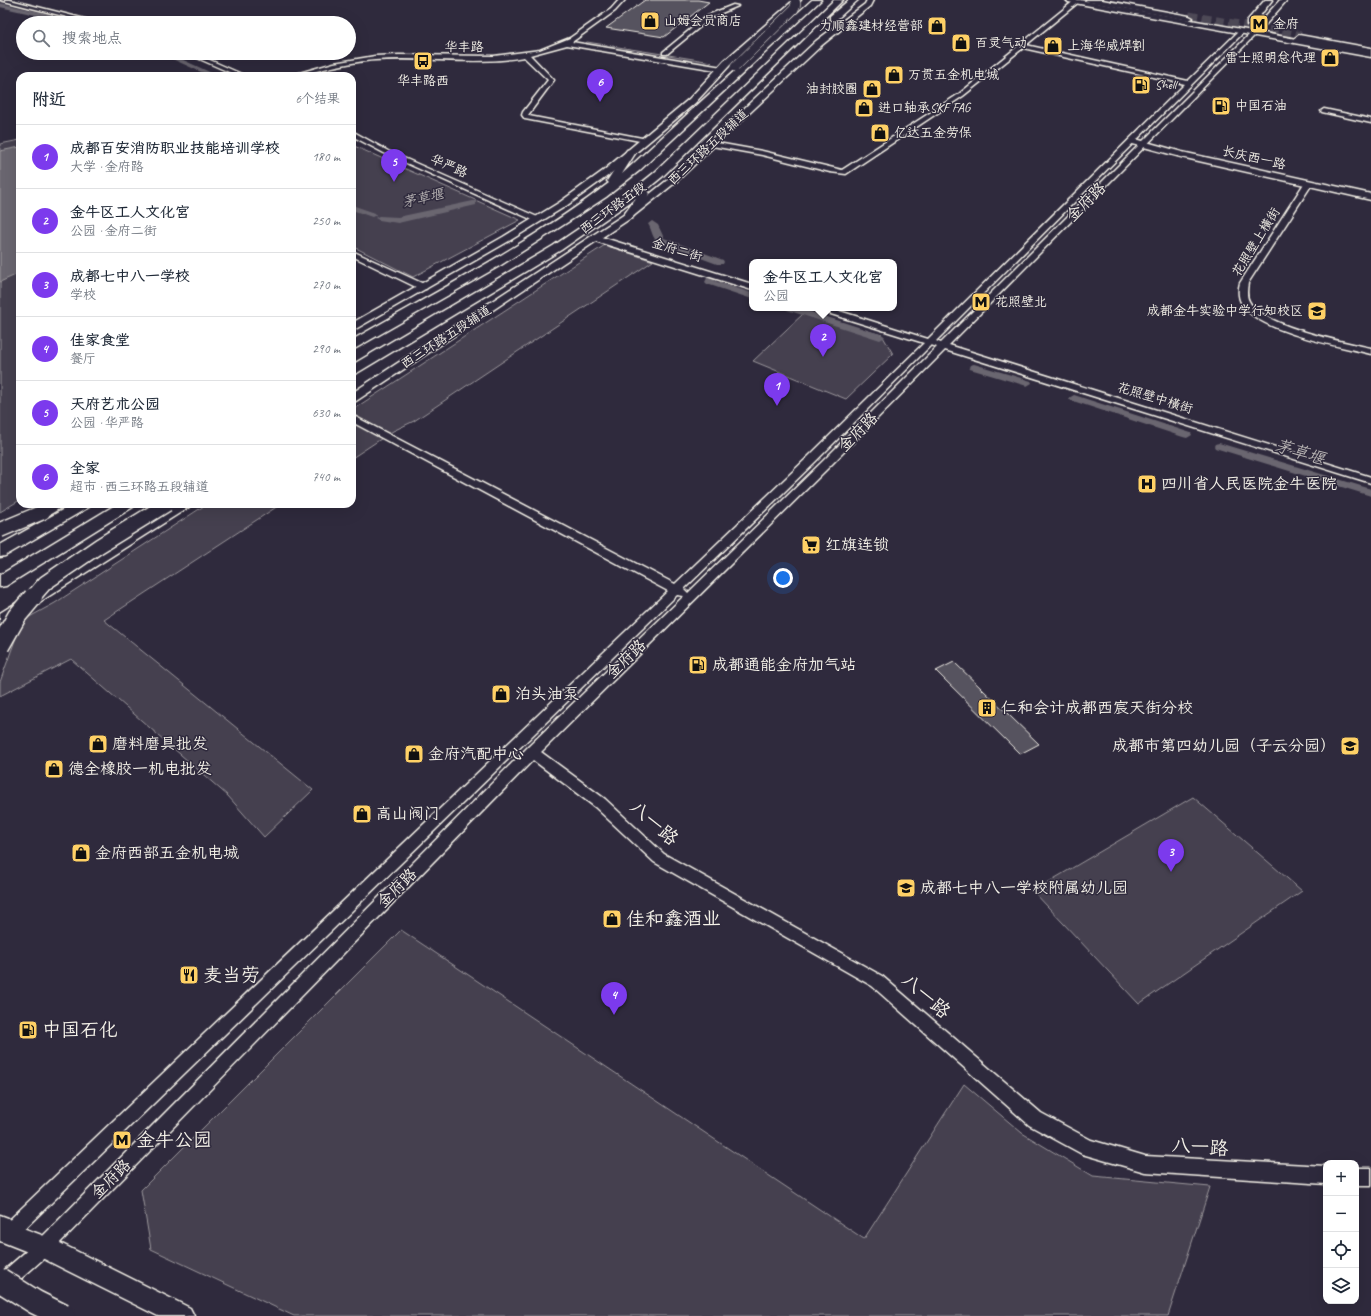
<!DOCTYPE html>
<html lang="zh">
<head>
<meta charset="utf-8">
<style>
  body { margin:0; font-family:Caveat,"LXGW WenKai TC",sans-serif; background:#f2f2f3; color:#1f2937 }
  .controls { position:absolute; right:12px; bottom:12px; display:grid; overflow:hidden; border-radius:8px; box-shadow:0 4px 16px #0002 }
  .controls button { width:36px; height:36px; display:grid; place-items:center; padding:0; border:0; border-bottom:1px solid #e0e1e3; background:#fff; color:#1f2937; font:20px sans-serif }
  .you { position:absolute; left:783px; top:578px; width:14px; height:14px; margin:-10px; border:3px solid #fff; border-radius:50%; background:#1a73e8; box-shadow:0 0 0 6px #1a73e833 }
  .badge { display:grid; place-items:center; width:26px; height:26px; border-radius:50%; background:#7c3aed; color:#fff; font-size:13px; font-weight:700 }
  .pin { position:absolute; translate:-50% -33px; filter:drop-shadow(0 1px 2px #0008) }
  .pin::after { content:''; position:absolute; top:21px; width:14px; height:12px; background:inherit; clip-path:polygon(0 0,100% 0,50% 100%) }
  .popup { position:absolute; left:749px; top:259px; width:148px; height:52px; box-sizing:border-box; display:grid; place-content:center; border-radius:8px; background:#fff; filter:drop-shadow(0 1px 3px #0005); font-size:13px; white-space:nowrap; color:#747a83 }
  .popup b { font-size:15px; color:#1f2937 }
  .popup::after { content:''; position:absolute; left:50%; top:100%; margin-left:-8px; border:8px solid transparent; border-top-color:#fff }
  .list { margin:0; padding:0; list-style:none }
  h2 { display:flex; justify-content:space-between; align-items:center; height:52px; margin:0; padding:0 16px; font-size:17px }
  h2 small { font-size:13px; font-weight:400; color:#747a83 }
  .list li { display:grid; grid-template-columns:26px 1fr auto; gap:12px; align-items:center; box-sizing:border-box; height:64px; padding:0 16px; border-top:1px solid #e0e1e3 }
  .list b { display:block; font-size:15px; white-space:nowrap }
  .list p { margin:0; font-size:13px; white-space:nowrap; color:#747a83 }
  .list em { font-size:13px; font-style:normal; color:#747a83 }
  .icon { flex:none; width:22px; height:22px; fill:none; stroke:currentColor; stroke-width:2; stroke-linecap:round; stroke-linejoin:round }
  .map { position:relative; flex:none; width:1371px; height:1316px; overflow:hidden }
  .search { position:absolute; background:#fff; box-shadow:0 4px 16px #0002; left:16px; top:16px; width:340px; height:44px; display:flex; align-items:center; gap:10px; box-sizing:border-box; padding:0 14px; border-radius:22px; color:#747a83; font-size:15px }
  .panel { position:absolute; background:#fff; box-shadow:0 4px 16px #0002; left:16px; top:72px; width:340px; height:436px; border-radius:12px }
  .map>svg:first-child { display:block }
  .green { fill:#454050; stroke:#9c989c }
  .water { fill:#6a6670; stroke:#a19ea0 }
  .lines { fill:none; stroke-linecap:round; stroke-linejoin:round }
  .canal { fill:#6a6670; fill-rule:evenodd }
  .building { fill:#56525f; stroke:#f4f1e8 }
  .highway-tunnel { stroke:#4d4857; stroke-width:9; stroke-dasharray:9 4.5; stroke-linecap:butt }
  .minor-casing { stroke:#f4f1e8; stroke-width:3 }
  .major-casing { stroke:#f4f1e8; stroke-width:3 }
  .highway-casing { stroke:#f4f1e8; stroke-width:3 }
  .minor { fill:#2f2a3d; fill-rule:evenodd }
  .major { fill:#2f2a3d; fill-rule:evenodd }
  .highway { fill:#2f2a3d; fill-rule:evenodd }
  .highway-bridge-far3-casing { stroke:#f4f1e8; stroke-width:10; stroke-linecap:butt }
  .highway-bridge-far2-casing { stroke:#f4f1e8; stroke-width:17; stroke-linecap:butt }
  .highway-bridge-far1-casing { stroke:#f4f1e8; stroke-width:21; stroke-linecap:butt }
  .highway-bridge-casing { stroke:#f4f1e8; stroke-width:26; stroke-linecap:butt }
  .highway-bridge-far3 { stroke:#2f2a3d; stroke-width:9 }
  .highway-bridge-far2 { stroke:#2f2a3d; stroke-width:14 }
  .highway-bridge-far1 { stroke:#2f2a3d; stroke-width:18 }
  .highway-bridge { stroke:#2f2a3d; stroke-width:23 }
  .labels { text-anchor:middle; dominant-baseline:central; stroke-width:3; stroke-linejoin:round; paint-order:stroke }
  .far-poi-label { font-size:13px; fill:#f4f1e8; stroke:#2f2a3d; text-anchor:start }
  .far-street-label { font-size:13px; fill:#f4f1e8; stroke:#2f2a3d }
  .far-water-label { font-size:14px; font-style:italic; fill:#b6b2b2; stroke:#2f2a3d }
  .street-label { font-size:16px; fill:#f4f1e8; stroke:#2f2a3d }
  .poi-label { font-size:16px; fill:#f4f1e8; stroke:#2f2a3d; text-anchor:start }
  .water-label { font-size:17px; font-style:italic; fill:#b6b2b2; stroke:#2f2a3d }
  .near-street-label { font-size:19px; fill:#f4f1e8; stroke:#2f2a3d }
  .near-poi-label { font-size:19px; fill:#f4f1e8; stroke:#2f2a3d; text-anchor:start }
</style>
</head>
<body>
<div class="map">
<svg width="1371" height="1316" viewBox="0 0 1371 1316">
  <rect width="100%" height="100%" fill="#2f2a3d"/>
  <filter id="ink" filterUnits="userSpaceOnUse"><feTurbulence type="fractalNoise" baseFrequency=".025" numOctaves="2"/><feDisplacementMap in="SourceGraphic" scale="8" xChannelSelector="R" yChannelSelector="G"/><feConvolveMatrix kernelMatrix="1 2 1 2 8 2 1 2 1" color-interpolation-filters="sRGB"/></filter>
  <g filter="url(#ink)">
    <g class="green">
      <polygon points="587,42 712,62 708,65 583,45"/>
      <polygon points="20,140 20,500 0,512 0,144"/>
      <polygon points="352,145 520,220 413,277 352,246"/>
      <polygon points="605,245 653,261 414,421 393,431 352,458 352,410"/>
      <polygon points="803,314 882,335 893,354 846,399 753,361"/>
      <polygon points="207,504 281,504 104,620 313,790 264,837 228,796 71,659 0,696 0,682 22,621 55,603"/>
      <polygon points="1193,797 1302,891 1139,1004 1033,891"/>
      <polygon points="401,930 864,1239 964,1084 1022,1133 1093,1176 1210,1187 1168,1316 294,1316 151,1249 141,1190"/>
    </g>
    <polygon class="water" points="20,147 20,273 0,282 0,151"/>
    <g class="lines">
      <g class="canal">
        <polygon points="0,3 79,21 82,23 71,23 0,7"/>
        <polygon points="159,53 168,53 216,75 210,76"/>
        <polygon points="473,201 476,201 476,205 398,223 379,220 375,218 379,216 398,217"/>
        <polygon points="352,205 375,213 376,215 372,217 352,210"/>
        <path d="M652,221L658,225L664,238L723,260L724,262L723,264H717L658,242C652,238 652,230 648,224Z"/>
        <polygon points="711,275 714,276 715,281 752,293 752,299 707,284 705,282 707,278"/>
        <polygon points="785,308 799,308 883,335 885,337 880,340 877,339 787,310"/>
        <polygon points="974,364 1031,381 1032,383 1027,386 970,369 969,367 970,365"/>
        <polygon points="1074,395 1191,433 1192,435 1187,438 1183,437 1070,400 1069,398"/>
        <polygon points="1219,443 1371,489 1371,496 1215,448 1214,446 1215,444"/>
      </g>
    </g>
    <g class="building">
      <polygon points="645,0 698,0 709,2 664,37 606,28"/>
      <polygon points="954,662 1039,744 1020,754 936,671"/>
    </g>
    <g class="lines">
      <polyline class="highway-tunnel" points="1189,16 1301,36"/>
      <g class="minor-casing">
        <g id="minor">
          <polygon points="0,0 10,0 101,23 91,23"/>
          <path d="M619,0H625L615,11L572,42L722,67L725,69L722,71L567,45L530,55L554,80L528,115L529,116L647,139V141L645,142L525,119L522,115L523,112L548,80L524,57C475,66 425,56 375,60C358,61 341,65 324,69C312,72 301,76 289,76L334,63L375,56L399,55L494,56L540,50L570,38L611,9Z"/>
          <path d="M1075,0L1080,1L1026,45L1188,81L1240,30L1245,31L936,341L941,343L1252,32H1256V34L949,345L1371,477V483L945,350L830,466L541,752L605,799L664,854L882,976L1041,1113L1091,1140L1145,1156L1326,1166V1184L1145,1172L1082,1154L1029,1125L872,986L654,862L595,807L533,760L50,1253L7,1291L0,1294V1274L38,1241L527,748L684,596L677,595L14,1239L8,1242L2,1239L0,1231L2,1227L668,591L352,422V415L675,584L808,457L924,343L818,310L817,308H830L928,339L1185,84L1023,48L963,96L846,174L830,172L762,155L712,146L709,144L712,142L762,151L842,170L959,94ZM931,345L937,347L822,462L688,593L684,589L816,461Z"/>
          <polygon points="733,5 738,6 712,17 667,54 663,54 663,52 708,15"/>
          <polygon points="186,53 194,53 246,76 238,76"/>
          <polygon points="1324,109 1371,119 1371,123 1322,112 1321,111"/>
          <polygon points="352,131 388,151 542,219 541,221 535,221 384,153 352,136"/>
          <path d="M1305,182H1311L1312,184L1248,283C1247,289 1246,296 1249,301C1261,326 1344,342 1371,348V354C1340,346 1258,332 1242,304C1238,297 1238,290 1240,283Z"/>
          <polygon points="592,236 598,236 752,284 752,290 592,240"/>
          <polygon points="352,251 426,285 427,287 426,289 420,289 352,256"/>
          <rect x="1356" y="1168" width="15" height="18"/>
        </g>
      </g>
      <g class="major-casing">
        <g id="major">
          <polygon points="794,0 801,0 730,65 695,103 609,175 566,206 509,241 352,331 352,323 503,237 560,202 603,171 689,99 724,61"/>
          <polygon points="867,0 873,0 870,6 822,45 676,182 631,218 356,401 352,402 352,393 625,214 670,178 816,41 865,4"/>
          <polygon points="1066,0 1080,0 1252,31 1280,0 1287,0 1259,32 1371,53 1371,57 1069,2"/>
          <polygon points="1265,0 1272,0 1253,25 1247,25 1247,21"/>
          <polygon points="1132,138 1182,152 1371,194 1371,200 1181,157 1129,143 1128,141"/>
          <polygon points="175,504 191,504 189,507 5,624 0,625 0,613"/>
          <polygon points="0,1215 8,1218 15,1225 52,1239 190,1308 194,1316 158,1316 38,1256 0,1241"/>
        </g>
      </g>
      <g class="highway-casing">
        <g id="highway">
          <path d="M812,0H821L639,171L606,197L571,220L501,265L356,348L352,349V340C439,290 529,244 609,183L607,181L627,150L631,149L636,152L622,174Z"/>
          <polygon points="834,0 843,0 662,177 646,190 650,193 632,218 628,219 623,216 636,198 561,250 357,373 352,374 352,365 553,246 618,202 654,173"/>
          <polygon points="849,0 858,0 836,20 830,20 830,16"/>
          <polygon points="1067,0 1080,0 1081,1 1077,3 1068,2"/>
          <polygon points="1085,0 1102,0 1189,16 1193,18 1189,20 1089,2"/>
          <polygon points="1299,35 1371,48 1371,54 1296,40 1295,38"/>
          <path d="M46,504H64L62,507C51,513 36,526 24,522L21,519L24,516Z"/>
          <polygon points="73,504 91,504 89,507 5,556 0,557 0,545"/>
          <polygon points="117,504 135,504 133,507 6,586 0,587 0,575"/>
        </g>
      </g>
      <use href="#minor" class="minor"/>
      <use href="#major" class="major"/>
      <use href="#highway" class="highway"/>
      <g class="highway-bridge-far3-casing">
        <polyline id="highway-bridge-far3" points="735,67 794,9 796,4 795,0"/>
      </g>
      <g class="highway-bridge-far2-casing">
        <g id="highway-bridge-far2">
          <polyline points="0,530 43,512"/>
          <polyline points="32,598 45,583 99,546 167,504"/>
        </g>
      </g>
      <g class="highway-bridge-far1-casing">
        <polyline id="highway-bridge-far1" points="0,646 17,616 33,597"/>
      </g>
      <g class="highway-bridge-casing">
        <polyline id="highway-bridge" points="0,1280 35,1302 63,1316"/>
      </g>
      <use href="#highway-bridge-far3" class="highway-bridge-far3"/>
      <use href="#highway-bridge-far2" class="highway-bridge-far2"/>
      <use href="#highway-bridge-far1" class="highway-bridge-far1"/>
      <use href="#highway-bridge" class="highway-bridge"/>
    </g>
  </g>
  <defs>
    <g id="shop-square" transform="scale(1)"><rect x="-9" y="-9" width="18" height="18" rx="4" fill="#ffd166" stroke="#2f2a3d"/><path d="M-5-2.5h2.3a2.7 3.5 0 0 1 5.4 0H5L5.5 6h-11ZM-1.5-2.5h3a1.5 2.3 0 0 0-3 0Z" fill="#111"/></g>
    <g id="metro-square" transform="scale(1)"><rect x="-9" y="-9" width="18" height="18" rx="4" fill="#ffd166" stroke="#2f2a3d"/><path d="M-5.5 5V-5H-3L0 0L3-5H5.5V5H3V-.5L0 4L-3-.5V5Z" fill="#111"/></g>
    <g id="bus-square" transform="scale(1)"><rect x="-9" y="-9" width="18" height="18" rx="4" fill="#ffd166" stroke="#2f2a3d"/><path d="M-5-6H5V4H4V6H2V4H-2V6H-4V4H-5ZM-3.5-4V0h7V-4ZM-3.5 1.2v1.5H-2V1.2ZM2 1.2v1.5H3.5V1.2Z" fill="#111"/></g>
    <g id="fuel-square" transform="scale(1)"><rect x="-9" y="-9" width="18" height="18" rx="4" fill="#ffd166" stroke="#2f2a3d"/><path d="M-5.5-6h7V0h2V4h1.3V-2.5L3-4.5l.8-.8L6-3V5H2.5V1h-1V6h-7ZM-4.2-4.7v3.2H.2V-4.7Z" fill="#111"/></g>
    <g id="school-square" transform="scale(1)"><rect x="-9" y="-9" width="18" height="18" rx="4" fill="#ffd166" stroke="#2f2a3d"/><path d="M0-5L7-2L0 1L-7-2ZM-4 1L0 2.5L4 1V4Q0 6-4 4Z" fill="#111"/></g>
    <g id="hospital-square" transform="scale(1)"><rect x="-9" y="-9" width="18" height="18" rx="4" fill="#ffd166" stroke="#2f2a3d"/><path d="M-5-5h3v3.5h4V-5h3V5h-3V1.5h-4V5h-3Z" fill="#111"/></g>
    <g id="supermarket-square" transform="scale(1)"><rect x="-9" y="-9" width="18" height="18" rx="4" fill="#ffd166" stroke="#2f2a3d"/><path d="M-6-5.5h2.5l.6 2H6L4.5 2H-2.5L-4.4-4H-6ZM-1.5 3.2a1.3 1.3 0 1 0 .1 0ZM3 3.2a1.3 1.3 0 1 0 .1 0Z" fill="#111"/></g>
    <g id="building-square" transform="scale(1)"><rect x="-9" y="-9" width="18" height="18" rx="4" fill="#ffd166" stroke="#2f2a3d"/><path d="M-4-6H4V6H1V3H-1V6H-4ZM-2.5-4.3h1.7v1.8h-1.7ZM.8-4.3h1.7v1.8H.8ZM-2.5-1h1.7V.8h-1.7ZM.8-1h1.7V.8H.8Z" fill="#111"/></g>
    <g id="restaurant-square" transform="scale(1)"><rect x="-9" y="-9" width="18" height="18" rx="4" fill="#ffd166" stroke="#2f2a3d"/><path d="M-5-6h1v4h1v-4h1v4h1v-4h1v5L-1.5 .5V6h-2V.5L-5-1ZM5-6V6H3V1.5H1.5Q1.5-4 5-6Z" fill="#111"/></g>
  </defs>
  <g fill-rule="evenodd">
    <use href="#shop-square" x="650" y="21"/>
    <use href="#metro-square" x="1259" y="24"/>
    <use href="#shop-square" x="937" y="26"/>
    <use href="#shop-square" x="961" y="43"/>
    <use href="#shop-square" x="1053" y="46"/>
    <use href="#shop-square" x="1330" y="58"/>
    <use href="#bus-square" x="423" y="61"/>
    <use href="#shop-square" x="894" y="75"/>
    <use href="#fuel-square" x="1141" y="85"/>
    <use href="#shop-square" x="872" y="89"/>
    <use href="#fuel-square" x="1221" y="106"/>
    <use href="#shop-square" x="864" y="108"/>
    <use href="#shop-square" x="880" y="133"/>
    <use href="#metro-square" x="981" y="302"/>
    <use href="#school-square" x="1317" y="311"/>
    <use href="#hospital-square" x="1147" y="484"/>
    <use href="#supermarket-square" x="811" y="545"/>
    <use href="#fuel-square" x="698" y="665"/>
    <use href="#shop-square" x="501" y="694"/>
    <use href="#building-square" x="987" y="708"/>
    <use href="#shop-square" x="98" y="744"/>
    <use href="#school-square" x="1350" y="746"/>
    <use href="#shop-square" x="414" y="754"/>
    <use href="#shop-square" x="54" y="769"/>
    <use href="#shop-square" x="362" y="814"/>
    <use href="#shop-square" x="81" y="853"/>
    <use href="#school-square" x="906" y="888"/>
    <use href="#shop-square" x="612" y="919"/>
    <use href="#restaurant-square" x="189" y="975"/>
    <use href="#fuel-square" x="28" y="1030"/>
    <use href="#metro-square" x="122" y="1140"/>
  </g>
  <g class="labels">
    <g class="far-poi-label">
      <text x="664" y="21">山姆会员商店</text>
      <text x="1273" y="24">金府</text>
      <text x="923" y="26" text-anchor="end">力顺鑫建材经营部</text>
      <text x="975" y="43">百灵气动</text>
      <text x="1067" y="46">上海华威焊割</text>
      <text x="1316" y="58" text-anchor="end">雷士照明总代理</text>
      <text x="908" y="75">万贯五金机电城</text>
      <text x="423" y="81" text-anchor="middle">华丰路西</text>
      <text x="1155" y="85">Shell</text>
      <text x="858" y="89" text-anchor="end">油封胶圈</text>
      <text x="1235" y="106">中国石油</text>
      <text x="878" y="108">进口轴承SKF FAG</text>
      <text x="894" y="133">亿达五金劳保</text>
      <text x="995" y="302">花照壁北</text>
      <text x="1303" y="311" text-anchor="end">成都金牛实验中学行知校区</text>
    </g>
    <g class="far-street-label">
      <text transform="translate(464 47) rotate(1)">华丰路</text>
      <text transform="translate(708 147) rotate(-43)">西三环路五段辅道</text>
      <text transform="translate(1254 158) rotate(13)">长庆西一路</text>
      <text transform="translate(449 166) rotate(24)">华严路</text>
      <text transform="translate(613 208) rotate(-36)">西三环路五段</text>
      <text transform="translate(1256 242) rotate(-58)">花照壁上横街</text>
      <text transform="translate(677 250) rotate(17)">金府二街</text>
      <text transform="translate(446 337) rotate(-33)">西三环路五段辅道</text>
      <text transform="translate(1155 398) rotate(17)">花照壁中横街</text>
    </g>
    <g class="far-water-label">
      <text transform="translate(423 198) rotate(-13)">茅草堰</text>
    </g>
    <g class="street-label">
      <text transform="translate(1086 202) rotate(-45)">金府路</text>
      <text transform="translate(858 432) rotate(-45)">金府路</text>
      <text transform="translate(626 659) rotate(-44)">金府路</text>
      <text transform="translate(397 888) rotate(-45)">金府路</text>
      <text transform="translate(111 1179) rotate(-45)">金府路</text>
    </g>
    <g class="poi-label">
      <text x="1161" y="484">四川省人民医院金牛医院</text>
      <text x="825" y="545">红旗连锁</text>
      <text x="712" y="665">成都通能金府加气站</text>
      <text x="515" y="694">泊头油泵</text>
      <text x="1001" y="708">仁和会计成都西宸天街分校</text>
      <text x="112" y="744">磨料磨具批发</text>
      <text x="1336" y="746" text-anchor="end">成都市第四幼儿园（子云分园）</text>
      <text x="428" y="754">金府汽配中心</text>
      <text x="68" y="769">德全橡胶一机电批发</text>
      <text x="376" y="814">高山阀门</text>
      <text x="95" y="853">金府西部五金机电城</text>
      <text x="920" y="888">成都七中八一学校附属幼儿园</text>
    </g>
    <g class="water-label">
      <text transform="translate(1300 452) rotate(17)">茅草堰</text>
    </g>
    <g class="near-street-label">
      <text transform="translate(654 823) rotate(41)">八一路</text>
      <text transform="translate(926 996) rotate(41)">八一路</text>
      <text transform="translate(1200 1147) rotate(4)">八一路</text>
    </g>
    <g class="near-poi-label">
      <text x="626" y="919">佳和鑫酒业</text>
      <text x="203" y="975">麦当劳</text>
      <text x="42" y="1030">中国石化</text>
      <text x="136" y="1140">金牛公园</text>
    </g>
  </g>
</svg>
<div class="controls">
<button>+</button>
<button>−</button>
<button><svg class="icon" aria-label="locate" viewBox="0 0 24 24"><circle cx="12" cy="12" r="6"/><path d="M12 2v4M12 18v4M2 12h4M18 12h4"/></svg></button>
<button><svg class="icon" aria-label="layers" viewBox="0 0 24 24"><path d="M12 4l9 5-9 5-9-5zM3 14l9 5 9-5"/></svg></button>
</div>
<div class="you"></div>
<div class="pin badge" style="left:777px;top:406px">1</div>
<div class="pin badge" style="left:823px;top:357px">2</div>
<div class="popup"><b>金牛区工人文化宫</b>公园</div>
<div class="pin badge" style="left:1171px;top:872px">3</div>
<div class="pin badge" style="left:614px;top:1015px">4</div>
<div class="pin badge" style="left:394px;top:182px">5</div>
<div class="pin badge" style="left:600px;top:102px">6</div>
<div class="search"><svg class="icon" aria-label="search" viewBox="0 0 24 24"><circle cx="10" cy="10" r="6"/><path d="M15 15l6 6"/></svg>搜索地点</div>
<section class="panel">
<h2>附近<small>6个结果</small></h2>
<ul class="list">
<li><span class="badge">1</span><div><b>成都百安消防职业技能培训学校</b><p>大学 · 金府路</p></div><em>180 m</em></li>
<li><span class="badge">2</span><div><b>金牛区工人文化宫</b><p>公园 · 金府二街</p></div><em>250 m</em></li>
<li><span class="badge">3</span><div><b>成都七中八一学校</b><p>学校</p></div><em>270 m</em></li>
<li><span class="badge">4</span><div><b>佳家食堂</b><p>餐厅</p></div><em>290 m</em></li>
<li><span class="badge">5</span><div><b>天府艺术公园</b><p>公园 · 华严路</p></div><em>630 m</em></li>
<li><span class="badge">6</span><div><b>全家</b><p>超市 · 西三环路五段辅道</p></div><em>740 m</em></li>
</ul>
</section>
</div>
</body>
</html>
